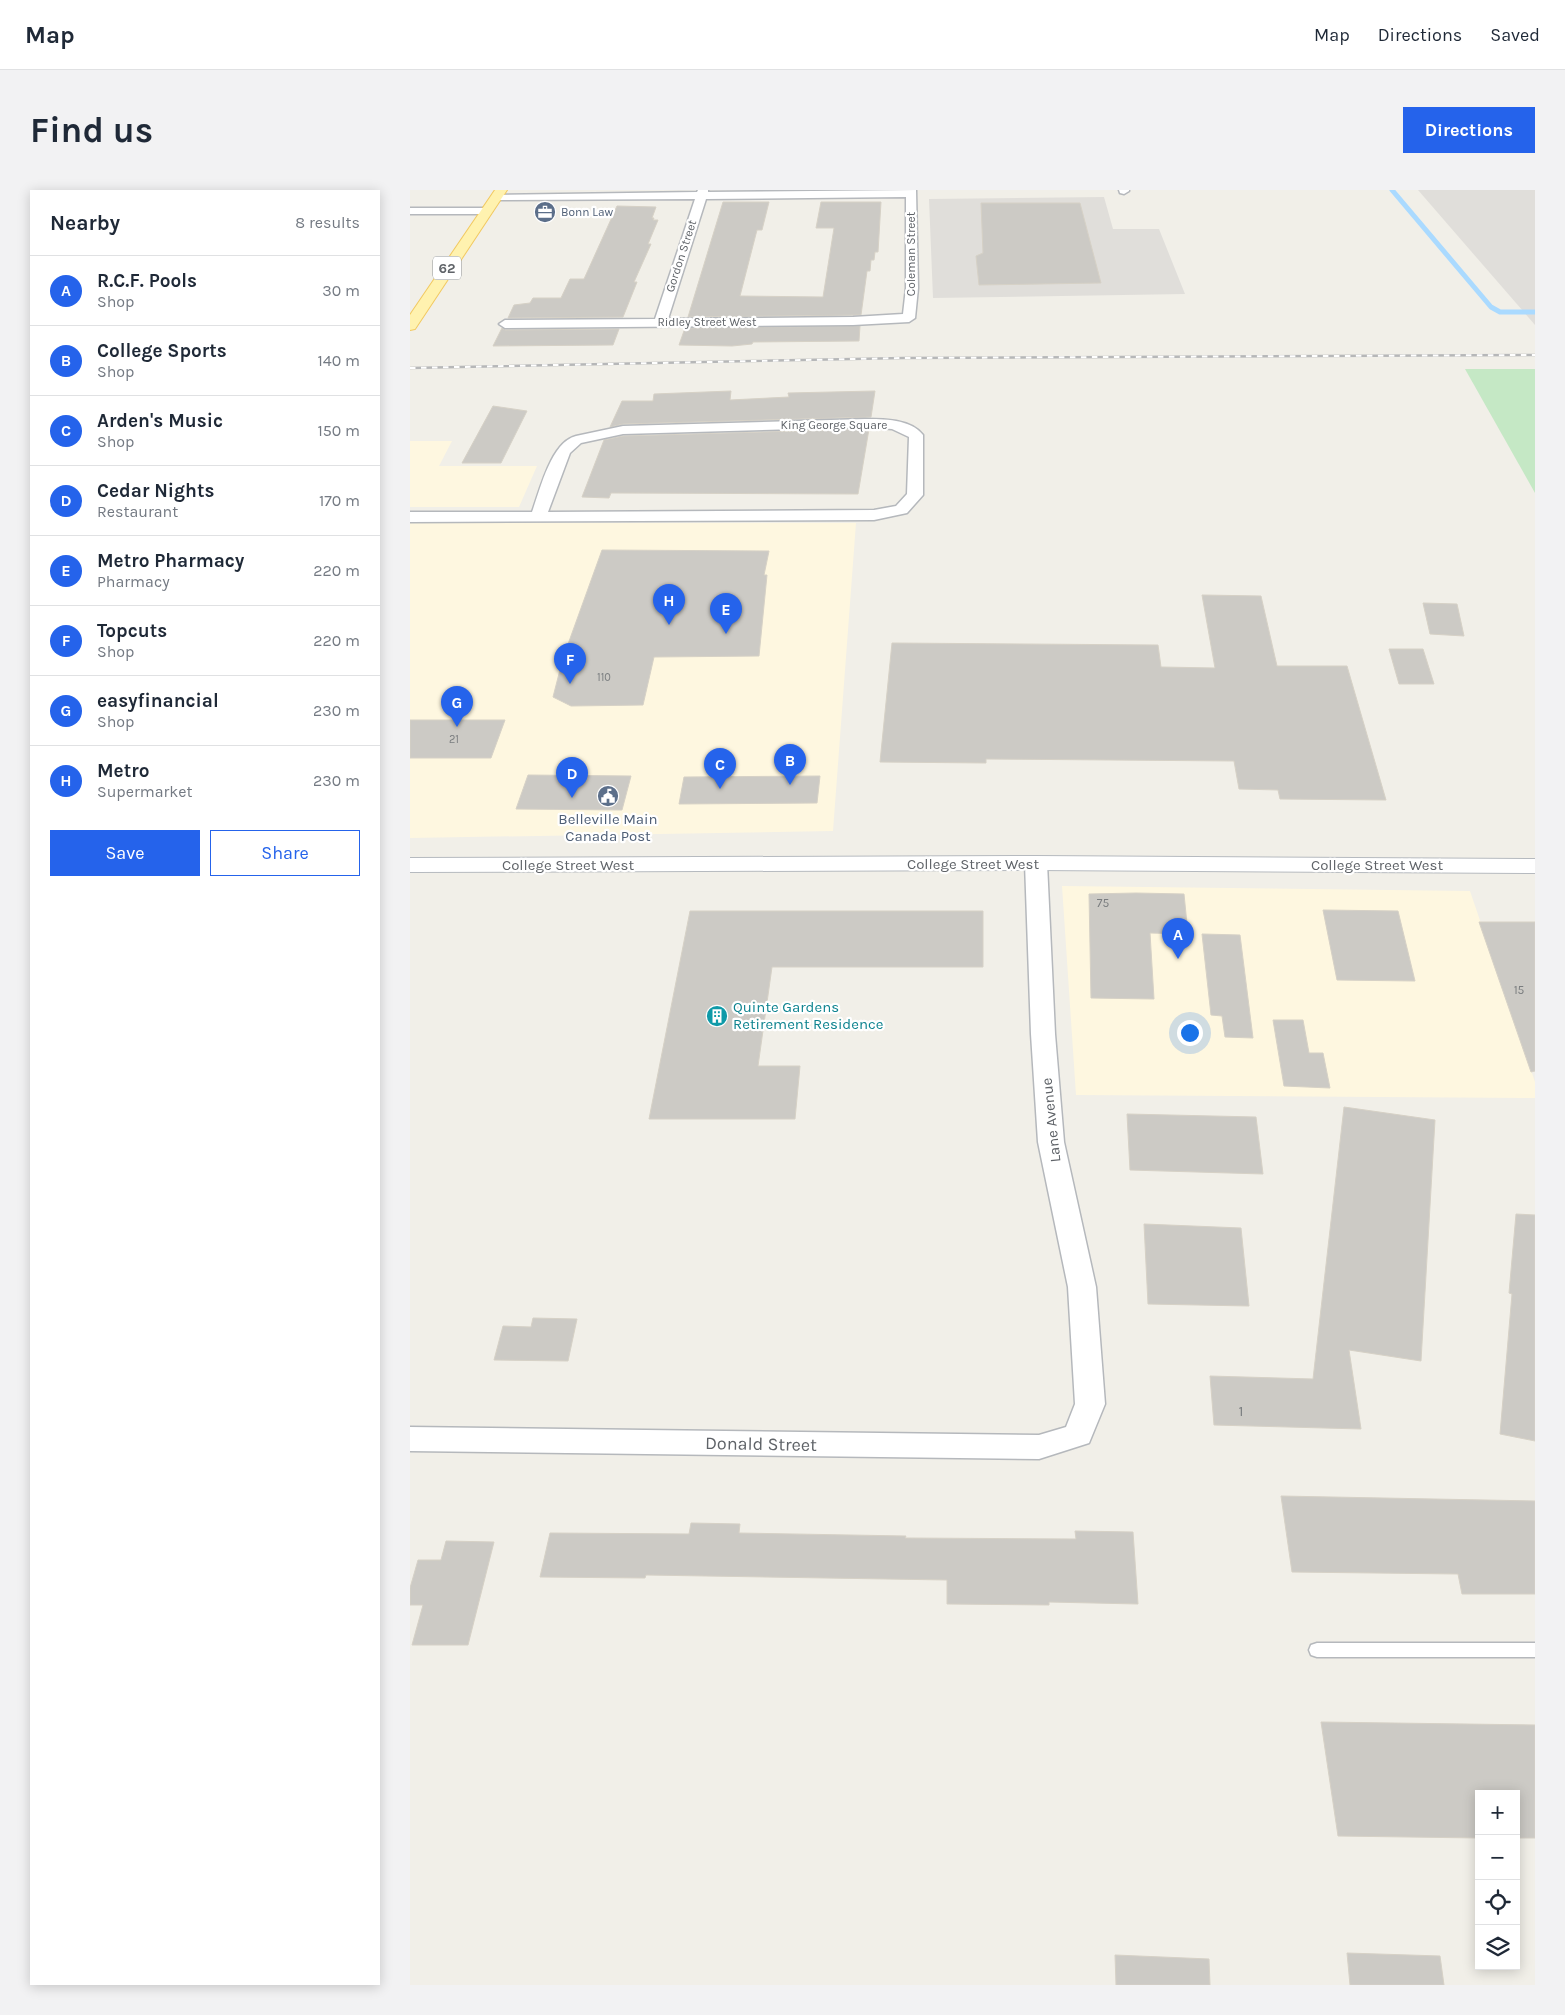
<!DOCTYPE html>
<html lang="en">
<head>
<meta charset="utf-8">
<style>
  body { margin:0; font-family:Karla,sans-serif; background:#f2f2f3; color:#1f2937 }
  .controls { position:absolute; right:15px; bottom:15px; display:grid; overflow:hidden; border-radius:0px; box-shadow:0 2px 12px #0003 }
  .controls button { width:45px; height:45px; display:grid; place-items:center; padding:0; border:0; border-bottom:1px solid #e0e1e3; background:#fff; color:#1f2937; font:25px sans-serif }
  .you { position:absolute; left:779px; top:842px; width:18px; height:18px; margin:-12px; border:4px solid #fff; border-radius:50%; background:#1a73e8; box-shadow:0 0 0 8px #1a73e833 }
  .badge { display:grid; place-items:center; width:32px; height:32px; border-radius:50%; background:#2563eb; color:#fff; font-size:16px; font-weight:700 }
  .pin { position:absolute; translate:-50% -41px; filter:drop-shadow(0 1px 2px #0008) }
  .pin::after { content:''; position:absolute; top:26px; width:18px; height:15px; background:inherit; clip-path:polygon(0 0,100% 0,50% 100%) }
  .list { margin:0; padding:0; list-style:none }
  h2 { display:flex; justify-content:space-between; align-items:center; height:65px; margin:0; padding:0 20px; font-size:21px }
  h2 small { font-size:16px; font-weight:400; color:#747a83 }
  .list li { display:grid; grid-template-columns:32px 1fr auto; gap:15px; align-items:center; box-sizing:border-box; height:70px; padding:0 20px; border-top:1px solid #e0e1e3 }
  .list b { display:block; font-size:19px; white-space:nowrap }
  .list p { margin:0; font-size:16px; white-space:nowrap; color:#747a83 }
  .list em { font-size:16px; font-style:normal; color:#747a83 }
  .actions { display:flex; gap:10px; padding:15px 20px }
  .actions a { flex:1; padding:11px 0; border:1px solid #2563eb; border-radius:0px; text-align:center; font-size:18px; color:#2563eb }
  .actions .main { background:#2563eb; color:#fff }
  .icon { flex:none; width:28px; height:28px; fill:none; stroke:currentColor; stroke-width:2; stroke-linecap:round; stroke-linejoin:round }
  .map { position:relative; flex:none; width:1125px; height:1795px; overflow:hidden; border-radius:0px }
  header { display:flex; align-items:center; gap:30px; box-sizing:border-box; height:70px; padding:0 25px; background:#fff; border-bottom:1px solid #e0e1e3 }
  header strong { font-size:24px }
  nav { display:flex; gap:28px; margin-inline-start:auto; font-size:18px }
  .intro { display:flex; align-items:center; justify-content:space-between; box-sizing:border-box; height:120px; padding:0 30px }
  h1 { margin:0; font-size:35px }
  .button { padding:12px 22px; border-radius:0px; background:#2563eb; color:#fff; font-size:18px; font-weight:700 }
  main { display:flex; gap:30px; padding:0 30px }
  aside { flex:1; background:#fff; border-radius:0px; box-shadow:0 2px 12px #0003 }
  .map>svg:first-child { display:block }
  .commercial { fill:#fef7e0 }
  .industrial { fill:#e0deda }
  .green { fill:#c5e8c5 }
  .lines { fill:none; stroke-linecap:round; stroke-linejoin:round }
  .stream { stroke:#aadaff; stroke-width:5 }
  .building { fill:#cccac5; stroke:#d6d1c6 }
  .service-casing { stroke:#b5b8bc; stroke-width:3 }
  .minor-casing { stroke:#b5b8bc; stroke-width:3 }
  .secondary-casing { stroke:#b6babf; stroke-width:2 }
  .primary-casing { stroke:#f2c960; stroke-width:2 }
  .service { fill:#fff; fill-rule:evenodd }
  .minor { fill:#fff; fill-rule:evenodd }
  .secondary { fill:#fff; fill-rule:evenodd }
  .primary { fill:#fff2af; fill-rule:evenodd }
  .rail-casing { stroke:#b6b7b8; stroke-width:2.5 }
  .rail { stroke:#fff; stroke-width:2; stroke-dasharray:5.5; stroke-linecap:butt }
  .labels { text-anchor:middle; dominant-baseline:central; stroke-width:4.5; stroke-linejoin:round; paint-order:stroke }
  .far-number-label { font-size:11px; fill:#7a7d7f }
  .far-service-label { font-size:12px; fill:#4e5e75; stroke:#fff; text-anchor:start }
  .far-street-label { font-size:12px; fill:#5f6368; stroke:#fff }
  .number-label { font-size:12px; fill:#7a7d7f }
  .shield { fill:#fff; stroke:#8f9295; stroke-width:1 }
  .shield-label { font-size:14px; font-weight:bold; fill:#5f6368 }
  .service-label { font-size:15px; fill:#4e5e75; stroke:#fff }
  .street-label { font-size:15px; fill:#5f6368; stroke:#fff }
  .culture-label { font-size:15px; fill:#0d838f; stroke:#fff; text-anchor:start }
  .near-number-label { font-size:15px; fill:#7a7d7f }
  .near-street-label { font-size:18px; fill:#5f6368; stroke:#fff }
</style>
</head>
<body>
<header>
<strong>Map</strong>
<nav><a>Map</a><a>Directions</a><a>Saved</a></nav>
</header>
<div class="intro"><h1>Find us</h1><a class="button">Directions</a></div>
<main>
<aside>
<h2>Nearby<small>8 results</small></h2>
<ul class="list">
<li><span class="badge">A</span><div><b>R.C.F. Pools</b><p>Shop</p></div><em>30 m</em></li>
<li><span class="badge">B</span><div><b>College Sports</b><p>Shop</p></div><em>140 m</em></li>
<li><span class="badge">C</span><div><b>Arden's Music</b><p>Shop</p></div><em>150 m</em></li>
<li><span class="badge">D</span><div><b>Cedar Nights</b><p>Restaurant</p></div><em>170 m</em></li>
<li><span class="badge">E</span><div><b>Metro Pharmacy</b><p>Pharmacy</p></div><em>220 m</em></li>
<li><span class="badge">F</span><div><b>Topcuts</b><p>Shop</p></div><em>220 m</em></li>
<li><span class="badge">G</span><div><b>easyfinancial</b><p>Shop</p></div><em>230 m</em></li>
<li><span class="badge">H</span><div><b>Metro</b><p>Supermarket</p></div><em>230 m</em></li>
</ul>
<div class="actions"><a class="main">Save</a><a>Share</a></div>
</aside>
<div class="map">
<svg width="1125" height="1795" viewBox="0 0 1125 1795">
  <rect width="100%" height="100%" fill="#f1efe8"/>
  <g class="commercial">
    <polygon points="0,251 42,251 29,276 127,276 109,317 0,317"/>
    <polygon points="0,333 446,333 423,641 0,648"/>
    <polygon points="652,696 1060,701 1125,892 1125,908 666,905"/>
  </g>
  <g class="industrial">
    <polygon points="1008,0 1125,0 1125,135"/>
    <polygon points="694,7 703,39 749,39 775,104 523,108 519,9"/>
  </g>
  <polygon class="green" points="1055,179 1125,179 1125,303"/>
  <g class="lines">
    <polyline class="stream" points="982,0 1081,117 1090,122 1125,122"/>
  </g>
  <g class="building">
    <polygon points="313,12 359,12 352,40 347,40 330,106 413,107 424,38 406,38 411,12 471,12 468,62 465,62 464,70 461,70 460,81 457,81 451,125 278,127"/>
    <polygon points="571,13 670,13 691,93 569,95 566,66 573,63"/>
    <polygon points="207,16 246,17 242,28 244,28 243,30 248,30 238,54 241,54 224,92 227,92 213,127 98,128 104,115 120,113 123,108 151,108 160,89 174,89"/>
    <polygon points="450,136 449,151 343,152 342,154 322,156 269,155 275,138"/>
    <polygon points="92,138 95,140 209,139 203,155 83,156"/>
    <polygon points="321,201 320,210 379,207 378,203 465,201 461,227 213,234 200,237 212,211 243,211 244,204"/>
    <polygon points="83,216 117,221 91,273 52,273"/>
    <polygon points="459,239 448,304 201,303 199,308 172,307 194,250 213,246"/>
    <polygon points="192,360 359,361 354,385 357,385 349,466 244,467 233,515 161,516 143,507 153,468"/>
    <polygon points="792,405 851,406 867,476 937,476 976,610 870,609 868,600 829,599 824,571 576,569 576,573 470,572 482,453 748,455 751,477 805,478"/>
    <polygon points="1013,413 1047,414 1054,446 1020,444"/>
    <polygon points="979,459 1013,459 1024,494 989,494"/>
    <polygon points="0,530 95,530 81,568 0,568"/>
    <polygon points="118,585 221,586 212,620 106,619"/>
    <polygon points="410,586 407,613 269,614 274,587"/>
    <polygon points="726,703 774,704 778,744 740,743 744,809 681,808 679,704"/>
    <polygon points="913,720 988,721 1005,791 927,790"/>
    <polygon points="280,721 573,721 573,777 362,777 348,876 390,876 385,929 239,929"/>
    <polygon points="1069,732 1125,732 1125,881 1121,882"/>
    <polygon points="792,744 830,745 843,848 815,847 812,826 801,825"/>
    <polygon points="863,830 893,830 899,863 913,863 920,898 874,896"/>
    <polygon points="934,917 1025,930 1011,1171 939,1160 951,1239 804,1235 800,1186 903,1189"/>
    <polygon points="717,924 846,927 853,984 720,980"/>
    <polygon points="1106,1024 1125,1025 1125,1251 1090,1244 1102,1104 1099,1103"/>
    <polygon points="734,1034 831,1038 839,1116 738,1114"/>
    <polygon points="123,1128 167,1129 158,1171 84,1170 93,1136 121,1137"/>
    <polygon points="871,1306 1125,1311 1125,1404 1052,1404 1048,1384 882,1382"/>
    <polygon points="281,1333 330,1334 329,1343 496,1346 495,1348 666,1349 665,1341 723,1342 728,1414 639,1412 639,1415 537,1414 537,1390 236,1385 235,1388 130,1387 140,1343 279,1344"/>
    <polygon points="36,1351 84,1352 58,1455 2,1455 13,1415 0,1415 0,1398 8,1370 31,1370"/>
    <polygon points="911,1532 1125,1535 1125,1648 1106,1648 1106,1604 1069,1604 1069,1648 928,1646"/>
    <polygon points="937,1763 1030,1766 1034,1795 940,1795"/>
    <polygon points="705,1765 799,1769 800,1795 706,1795"/>
  </g>
  <g class="lines">
    <g class="service-casing">
      <polygon id="service" points="907,1453 1125,1453 1125,1467 907,1467 901,1465 899,1460 901,1455"/>
    </g>
    <g class="minor-casing">
      <g id="minor">
        <path d="M288,0H298V2L506,0L508,98L505,128L499,132L443,135L95,138L89,134L95,130L245,129L285,9L87,10L83,9L82,7L83,5L287,2ZM496,7V98L493,124L443,127L258,129L296,9Z"/>
        <polygon points="709,0 719,0 719,1 714,4 710,3"/>
        <polygon points="0,18 76,18 82,21 76,24 0,24"/>
        <path d="M455,229C473,229 501,229 513,245V305L497,323L464,330L0,332V322H122C130,300 141,252 166,246L213,236ZM455,237L482,239L499,247L497,304L486,316L464,320L138,322L160,263L171,253L213,244Z"/>
        <polygon points="626,667 634,668 637,673 645,844 654,952 686,1097 695,1214 679,1253 629,1269 0,1261 0,1237 629,1245 656,1237 665,1214 658,1097 628,952 621,844 615,673 618,668"/>
      </g>
    </g>
    <g class="secondary-casing">
      <polygon id="secondary" points="626,666 1125,669 1125,683 626,680 0,682 0,668"/>
    </g>
    <g class="primary-casing">
      <polygon id="primary" points="85,0 97,0 5,139 0,140 0,125"/>
    </g>
    <use href="#service" class="service"/>
    <use href="#minor" class="minor"/>
    <use href="#secondary" class="secondary"/>
    <use href="#primary" class="primary"/>
    <g class="rail-casing">
      <polyline id="rail" points="0,178 494,168 1125,165"/>
    </g>
    <use href="#rail" class="rail"/>
  </g>
  <defs>
    <g id="office-disc" transform="scale(1.125)"><circle r="9.5" fill="#5c6f8a" stroke="#fff"/><path d="M-6-3h4V-5.5h4V-3h4V5H-6ZM-1-4.5V-3h2v-1.5ZM-6 0V1H6V0Z" fill="#fff"/></g>
    <g id="civic-disc" transform="scale(1.125)"><circle r="9.5" fill="#5c6f8a" stroke="#fff"/><path d="M-.6-6.5H3V-4.5H.6V-3L4-1V1h2V6H-6V1h2V-1L-.6-3ZM-1.2 2.5V6h2.4V2.5Z" fill="#fff"/></g>
    <g id="building-disc" transform="scale(1.125)"><circle r="9.5" fill="#0f9aa8" stroke="#fff"/><path d="M-4-6H4V6H1V3H-1V6H-4ZM-2.5-4.3h1.7v1.8h-1.7ZM.8-4.3h1.7v1.8H.8ZM-2.5-1h1.7V.8h-1.7ZM.8-1h1.7V.8H.8Z" fill="#fff"/></g>
  </defs>
  <g fill-rule="evenodd">
    <use href="#office-disc" x="135" y="22"/>
    <use href="#civic-disc" x="198" y="606"/>
    <use href="#building-disc" x="307" y="826"/>
  </g>
  <g class="labels">
    <g class="far-number-label">
      <text x="194" y="487">110</text>
      <text x="44" y="549">21</text>
    </g>
    <g class="far-service-label">
      <text x="151" y="22">Bonn Law</text>
    </g>
    <g class="far-street-label">
      <text transform="translate(501 64) rotate(-90)">Coleman Street</text>
      <text transform="translate(271 66) rotate(-72)">Gordon Street</text>
      <text x="297" y="132">Ridley Street West</text>
      <text x="424" y="235">King George Square</text>
    </g>
    <g class="number-label">
      <text x="693" y="713">75</text>
      <text x="1109" y="800">15</text>
    </g>
    <rect class="shield" x="23" y="66.5" width="28" height="23" rx="4"/>
    <g class="shield-label">
      <text x="37" y="78">62</text>
    </g>
    <g class="service-label">
      <text x="198" y="629">Belleville Main<tspan x="198" dy="17">Canada Post</tspan></text>
    </g>
    <g class="street-label">
      <text x="563" y="674">College Street West</text>
      <text x="158" y="675">College Street West</text>
      <text x="967" y="675">College Street West</text>
      <text transform="translate(641 930) rotate(-96)">Lane Avenue</text>
    </g>
    <g class="culture-label">
      <text x="323" y="817">Quinte Gardens<tspan x="323" dy="17">Retirement Residence</tspan></text>
    </g>
    <g class="near-number-label">
      <text x="831" y="1221">1</text>
    </g>
    <g class="near-street-label">
      <text transform="translate(351 1254) rotate(1)">Donald Street</text>
    </g>
  </g>
</svg>
<div class="controls">
<button>+</button>
<button>−</button>
<button><svg class="icon" aria-label="locate" viewBox="0 0 24 24"><circle cx="12" cy="12" r="6"/><path d="M12 2v4M12 18v4M2 12h4M18 12h4"/></svg></button>
<button><svg class="icon" aria-label="layers" viewBox="0 0 24 24"><path d="M12 4l9 5-9 5-9-5zM3 14l9 5 9-5"/></svg></button>
</div>
<div class="you"></div>
<div class="pin badge" style="left:768px;top:769px">A</div>
<div class="pin badge" style="left:380px;top:595px">B</div>
<div class="pin badge" style="left:310px;top:599px">C</div>
<div class="pin badge" style="left:162px;top:608px">D</div>
<div class="pin badge" style="left:316px;top:444px">E</div>
<div class="pin badge" style="left:160px;top:494px">F</div>
<div class="pin badge" style="left:47px;top:537px">G</div>
<div class="pin badge" style="left:259px;top:435px">H</div>
</div>
</main>
</body>
</html>
